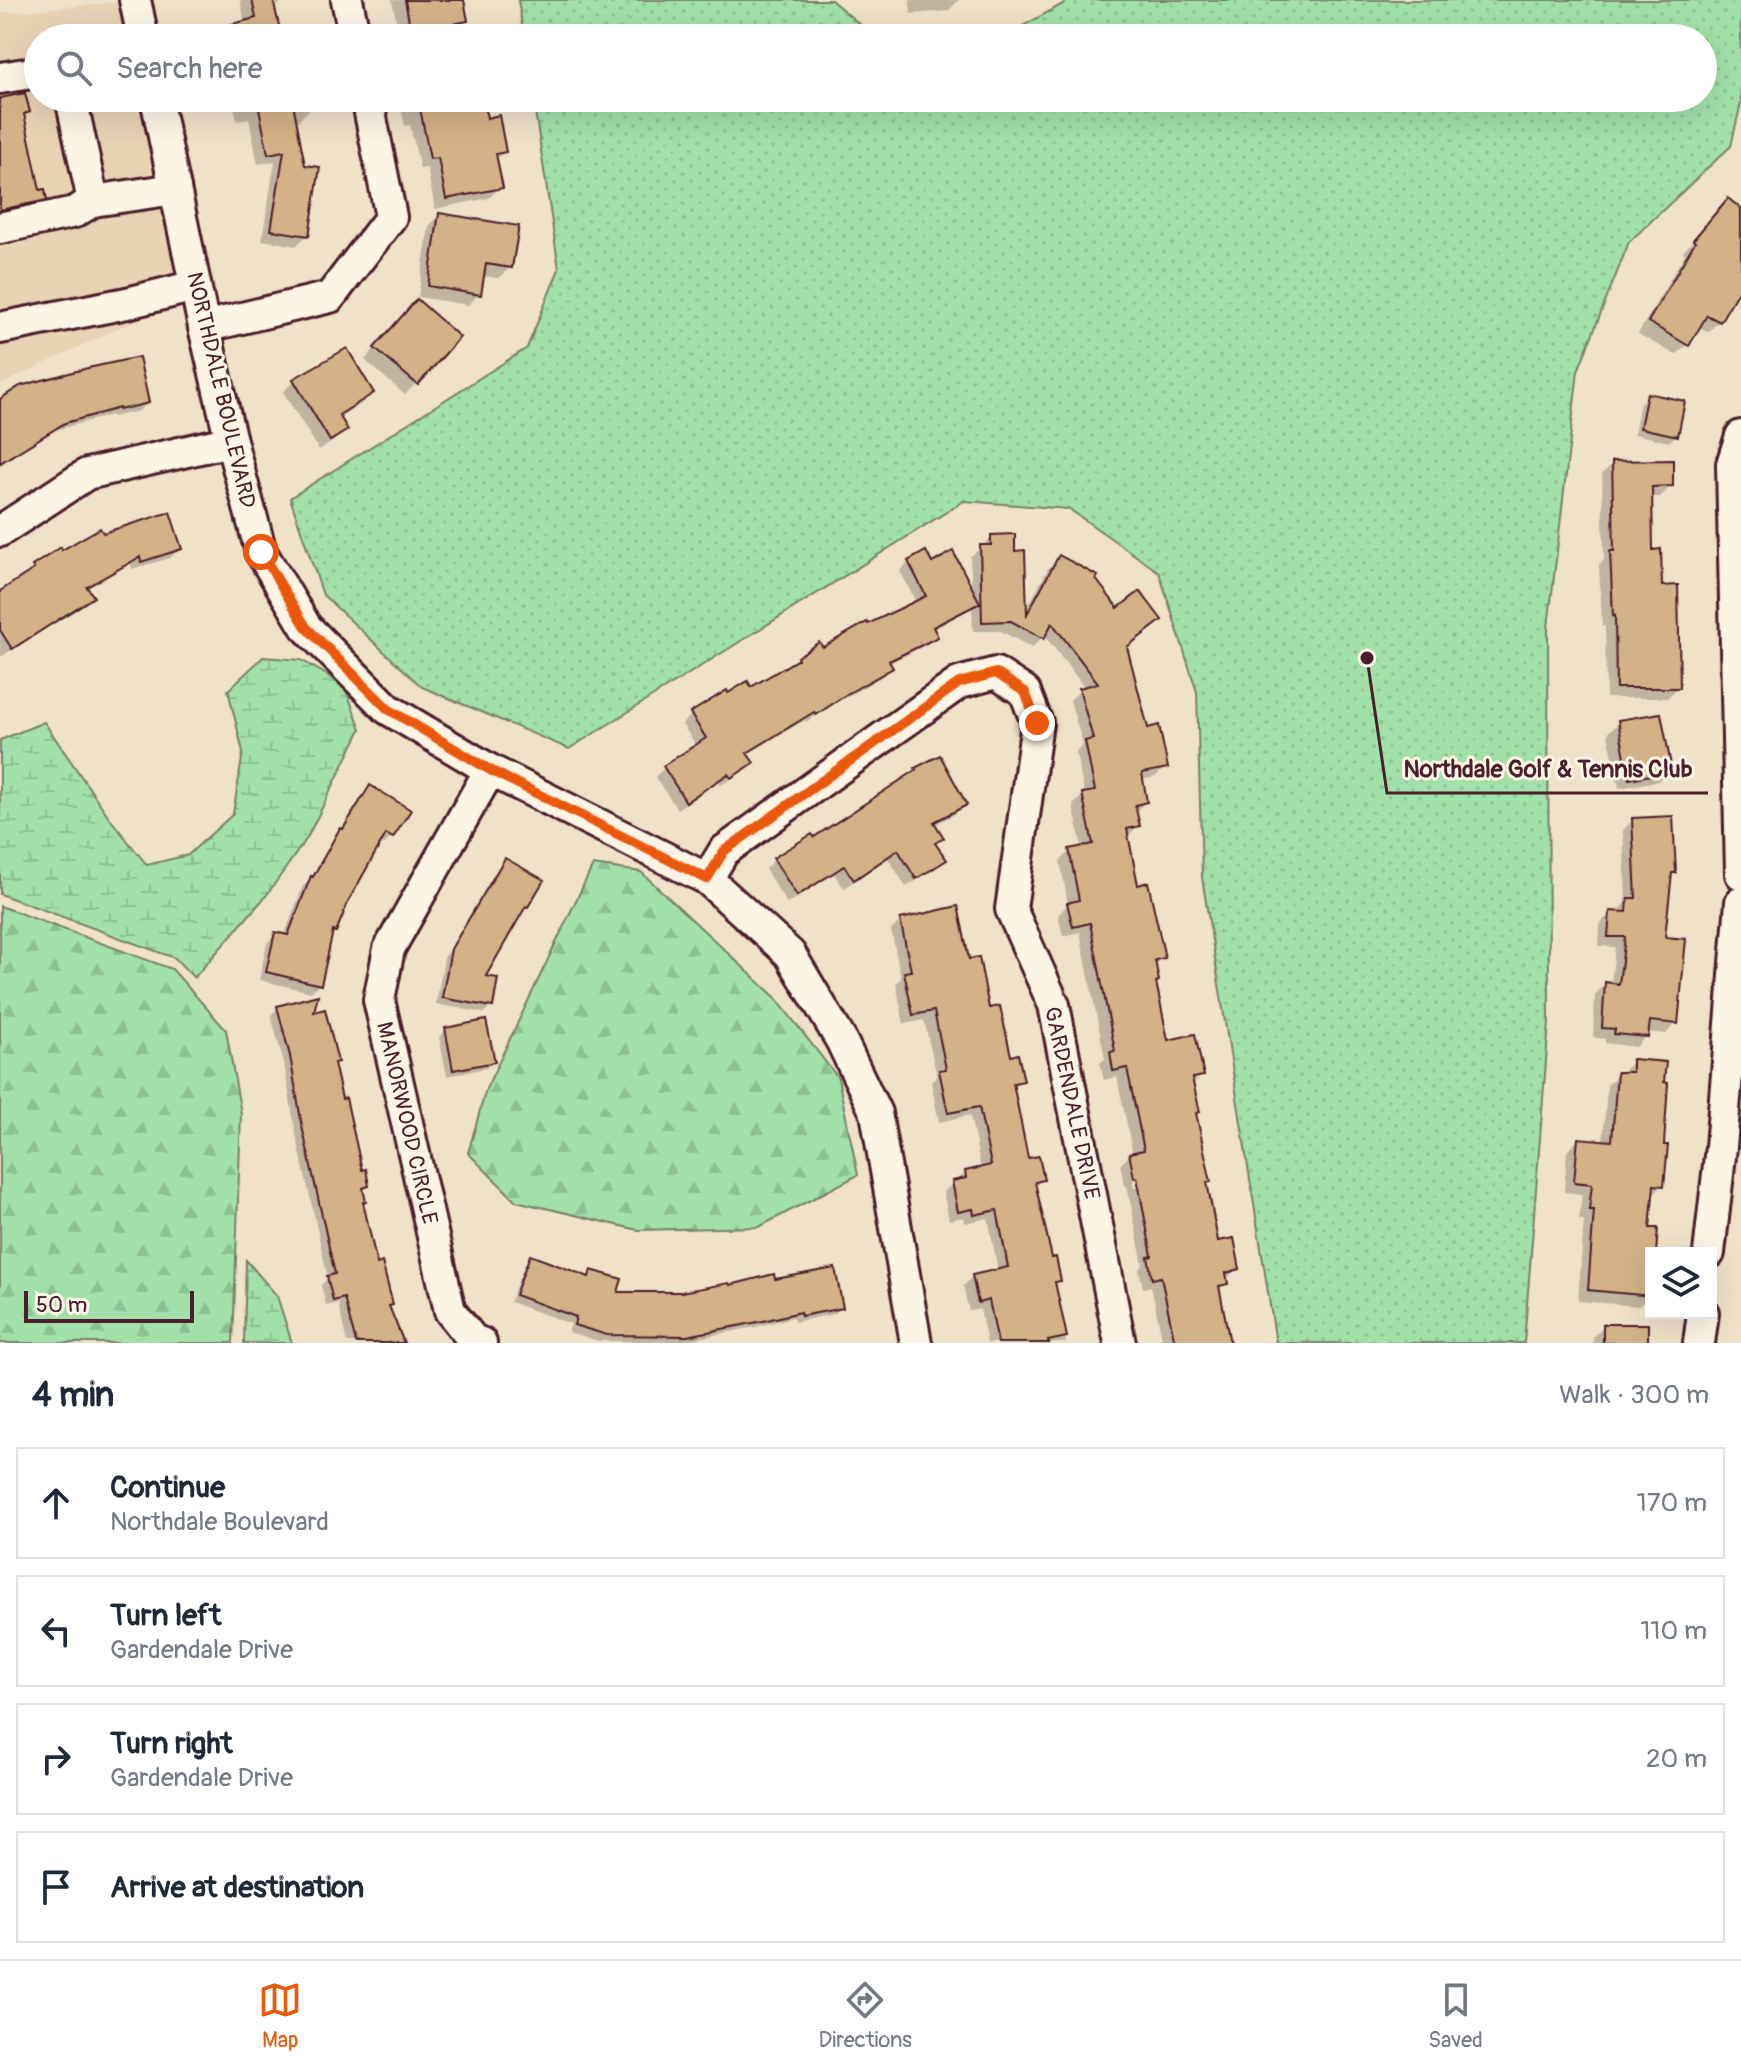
<!DOCTYPE html>
<html lang="en">
<head>
<meta charset="utf-8">
<style>
  body { margin:0; font-family:Pangolin,sans-serif; background:#f6f6f7; color:#1f2937 }
  .controls { position:absolute; right:24px; bottom:24px; display:grid; overflow:hidden; border-radius:0px; box-shadow:0 8px 32px #0002 }
  .controls button { width:72px; height:72px; display:grid; place-items:center; padding:0; border:0; border-bottom:2px solid #e0e1e3; background:#fff; color:#1f2937; font:40px sans-serif }
  .scale { position:absolute; left:24px; bottom:20px; width:170px; box-sizing:border-box; padding-left:8px; border:4px solid #4a1f2b; border-top:0; font-size:22px; line-height:28px; white-space:nowrap; color:#4a1f2b; -webkit-text-stroke:6px #fcf5e5; paint-order:stroke }
  .stop { position:absolute; width:24px; height:24px; margin:-18px; border:6px solid #ea580c; border-radius:50%; background:#fff }
  .stop.end { background:#ea580c; border-color:#fff; box-shadow:0 2px 8px #0008 }
  .list { margin:0; padding:0; list-style:none }
  h2 { display:flex; justify-content:space-between; align-items:center; height:104px; margin:0; padding:0 32px; font-size:34px }
  h2 small { font-size:26px; font-weight:400; color:#747a83 }
  .list li { display:grid; grid-template-columns:52px 1fr auto; gap:24px; align-items:center; box-sizing:border-box; height:112px; margin:0 16px 16px; padding:0 16px; border:2px solid #e0e1e3; border-radius:0px }
  .list b { display:block; font-size:30px; white-space:nowrap }
  .list p { margin:0; font-size:26px; white-space:nowrap; color:#747a83 }
  .list em { font-size:26px; font-style:normal; color:#747a83 }
  .icon { flex:none; width:44px; height:44px; fill:none; stroke:currentColor; stroke-width:2; stroke-linecap:round; stroke-linejoin:round }
  .map { position:relative; flex:none; width:1741px; height:1343px; overflow:hidden }
  .search { position:absolute; background:#fff; box-shadow:0 8px 32px #0002; left:24px; right:24px; top:24px; height:88px; display:flex; align-items:center; gap:20px; box-sizing:border-box; padding:0 28px; border-radius:44px; color:#747a83; font-size:30px }
  .sheet { height:616px; background:#fff }
  nav { display:flex; justify-content:space-around; align-items:center; box-sizing:border-box; height:112px; border-top:2px solid #e0e1e3; background:#fff; font-size:22px; color:#747a83 }
  nav a { display:grid; justify-items:center; gap:4px }
  nav .on { color:#ea580c }
  .map>svg:first-child { display:block }
  .built { fill:#e8d3b5 }
  .grass { fill:url(#grass-dots); stroke:#76806a; stroke-width:2 }
  .forest { fill:url(#forest-firs); stroke:#76806a; stroke-width:2 }
  .wetland { fill:url(#wetland-marsh); stroke:#76806a; stroke-width:2 }
  .shadow { fill:#0003; fill-rule:evenodd }
  .building { fill:#d4b287; stroke:#4a1f2b; stroke-width:2 }
  .lines { fill:none; stroke-linecap:round; stroke-linejoin:round }
  .minor-casing { stroke:#4a1f2b; stroke-width:36 }
  .minor { stroke:#fcf5e5; stroke-width:30 }
  .route { stroke:#ea580c; stroke-width:10 }
  .labels { text-anchor:middle; dominant-baseline:central; stroke-width:6; stroke-linejoin:round; paint-order:stroke }
  .street-label { font-size:22px; fill:#4a1f2b; stroke:#fcf5e5 }
  .leader { fill:none; stroke:#4a1f2b; stroke-width:3 }
  .callout-dot { fill:#4a1f2b; stroke:#fcf5e5; stroke-width:3 }
  .callout-label { font-size:24px; text-anchor:middle; font-weight:bold; fill:#4a1f2b; stroke:#fcf5e5; stroke-width:6; stroke-linejoin:round; paint-order:stroke }
</style>
</head>
<body>
<div class="map">
<svg width="1741" height="1343" viewBox="0 0 1741 1343">
  <defs>
    <pattern id="grass-dots" width="8" height="8" patternUnits="userSpaceOnUse" patternTransform="scale(2)"><rect width="8" height="8" fill="#a1e1a9"/><path d="M2 2h.1M6 6h.1" fill="none" stroke="#8cc192" stroke-width="1.8" stroke-linecap="round"/></pattern>
    <pattern id="forest-firs" width="22" height="20" patternUnits="userSpaceOnUse" patternTransform="scale(2)"><rect width="22" height="20" fill="#a1e1a9"/><path d="M5 1l3.5 6h-7zM16 11l3.5 6h-7z" fill="#8cc192"/></pattern>
    <pattern id="wetland-marsh" width="20" height="14" patternUnits="userSpaceOnUse" patternTransform="scale(2)"><rect width="20" height="14" fill="#a1e1a9"/><path d="M1 5h8M5 5V1M11 12h8M15 12V8" fill="none" stroke="#8cc192"/></pattern>
  </defs>
  <rect width="100%" height="100%" fill="#f0e1c9"/>
  <filter id="ink" filterUnits="userSpaceOnUse"><feTurbulence type="fractalNoise" baseFrequency=".0125" numOctaves="2"/><feDisplacementMap in="SourceGraphic" scale="16" xChannelSelector="R" yChannelSelector="G"/><feConvolveMatrix kernelMatrix="1 2 1 2 8 2 1 2 1" color-interpolation-filters="sRGB"/></filter>
  <g filter="url(#ink)">
    <polygon class="built" points="124,2 131,38 38,38 38,98 144,98 185,296 0,385 0,13"/>
    <g class="grass">
      <polygon points="518,0 831,0 876,38 524,38"/>
      <polygon points="1070,0 1741,0 1741,103 1731,146 1629,242 1578,371 1548,628 1549,1022 1524,1343 1276,1343 1202,877 1197,692 1159,572 1069,509 964,501 569,749 422,687 323,595 290,498 527,348 559,269 533,98 1703,98 1703,38 1001,38"/>
    </g>
    <g class="forest">
      <polygon points="593,865 641,872 775,997 838,1078 858,1175 759,1227 638,1230 516,1201 468,1153 486,1089"/>
      <polygon points="0,906 172,969 226,1030 241,1114 233,1343 0,1343"/>
    </g>
    <g class="wetland">
      <polygon points="263,657 301,660 344,685 361,729 307,838 266,896 194,978 175,958 0,894 0,740 44,722 111,820 147,865 188,855 233,814 243,752 228,690"/>
      <polygon points="246,1260 277,1296 292,1343 244,1343"/>
    </g>
    <g class="shadow">
      <polygon points="240,0 284,0 277,6 273,8 280,38 225,38 245,23"/>
      <polygon points="392,0 462,0 466,20 455,31 445,33 446,38 400,38"/>
      <polygon points="910,0 959,0 948,11 911,14"/>
      <polygon points="237,98 308,98 310,109 299,120 294,121 307,235 296,246 262,240 275,161 258,164 249,119 237,121 233,102"/>
      <polygon points="399,98 481,98 485,120 504,152 495,160 500,187 489,198 435,209 427,168 420,169 410,125 405,126"/>
      <polygon points="0,100 27,112 23,116 39,193 45,199 35,209 0,217"/>
      <polygon points="1717,212 1741,212 1741,281 1719,321 1708,332 1698,326 1687,345 1676,355 1638,334 1685,254 1683,252"/>
      <polygon points="440,215 510,267 499,278 482,276 479,294 468,305 418,297 429,226"/>
      <polygon points="406,312 457,337 405,395 365,360"/>
      <polygon points="294,381 372,393 361,404 338,418 345,430 334,441 319,450 283,392"/>
      <polygon points="1647,396 1676,435 1669,442 1634,434 1640,403"/>
      <polygon points="0,401 147,403 139,411 112,417 111,415 55,430 7,460 0,467"/>
      <polygon points="1613,463 1671,486 1660,497 1650,497 1651,552 1661,588 1678,687 1667,698 1606,698 1605,626 1602,626 1599,564 1604,560 1602,474"/>
      <polygon points="102,535 179,549 170,558 132,569 131,564 86,589 91,596 82,605 2,656 0,655 0,594 24,577 33,568 62,552"/>
      <path d="M992,537L1013,553L1025,612L1049,567L1059,557L1094,579L1118,611L1160,620L1125,649L1147,730L1166,767L1155,777L1141,780L1145,802L1135,812L1138,826L1127,837L1137,887L1162,957L1154,966V983L1166,1042L1202,1075L1192,1085L1197,1112L1195,1114L1208,1181L1205,1184L1217,1244L1238,1269L1225,1279L1226,1283L1218,1291L1228,1343H1163L1151,1286L1143,1288L1139,1269L1143,1265L1127,1186H1125L1120,1165L1130,1155L1133,1154L1117,1077L1104,1080L1100,1063L1105,1059L1080,932L1063,936L1058,915L1068,904L1060,861L1070,851L1082,848L1073,805L1084,794L1076,752L1083,745L1070,700L1080,690L1085,688L1044,635L1032,648L1001,631H973L972,608L932,630L935,636L926,645L888,664L890,668L881,677L836,703L806,722L805,720L746,755L751,763L742,772L721,785L719,781L677,809L655,777L664,768L697,747L682,724L691,715L726,693L728,695L751,689L790,667L798,658L822,650L916,602L900,571L909,562L931,565L972,591L970,557ZM1129,1159H1133L1138,1187L1134,1188Z"/>
      <polygon points="1619,722 1669,770 1658,781 1619,788 1608,733"/>
      <polygon points="940,757 965,804 955,814 934,825 941,837 934,844 944,860 935,869 906,887 888,858 844,888 834,874 787,904 765,869 774,860 813,839 909,777 916,770"/>
      <polygon points="370,788 392,837 383,845 379,843 347,899 335,931 330,936 319,984 311,992 259,980 267,943 276,934 284,936 303,886 309,881 333,839 340,831 362,796"/>
      <polygon points="1633,820 1674,872 1669,876 1663,939 1676,1023 1666,1034 1647,1032 1646,1036 1636,1047 1605,1043 1605,1039 1593,1037 1595,995 1605,984 1611,985 1615,947 1599,946 1600,924 1610,913 1619,914 1619,910 1626,903 1623,830"/>
      <polygon points="505,860 526,906 521,911 483,977 491,1006 484,1013 436,1004 444,958 498,867"/>
      <polygon points="901,921 968,961 1009,1058 1022,1080 1012,1089 1026,1160 1042,1180 1034,1187 1050,1261 1059,1280 1054,1285 1066,1343 987,1343 980,1309 969,1311 963,1286 973,1276 998,1271 988,1218 965,1223 964,1217 949,1220 943,1192 966,1173 981,1169 970,1115 939,1122 931,1082 937,1076 924,1020 904,1024 896,983 901,978 891,930"/>
      <polygon points="278,1008 312,1015 332,1064 360,1172 367,1186 362,1191 362,1203 375,1266 391,1304 387,1308 402,1343 347,1343 338,1303 326,1306 321,1285 328,1278 296,1134 284,1064 271,1015"/>
      <polygon points="446,1030 493,1061 486,1068 447,1076 439,1037"/>
      <polygon points="1633,1062 1662,1084 1662,1185 1651,1196 1648,1229 1654,1253 1651,1253 1650,1295 1639,1306 1578,1301 1584,1220 1579,1220 1582,1194 1564,1192 1567,1151 1578,1140 1603,1142 1607,1085"/>
      <polygon points="531,1258 586,1278 592,1272 615,1294 681,1294 774,1281 841,1307 834,1314 794,1322 793,1317 755,1327 678,1342 599,1341 568,1332 571,1324 510,1302 524,1265"/>
      <polygon points="1604,1326 1646,1343 1593,1343 1593,1337"/>
    </g>
    <g class="building">
      <polygon points="252,0 273,0 282,38 205,38 204,31 256,18"/>
      <polygon points="405,0 464,0 468,21 411,32"/>
      <polygon points="25,93 30,112 24,114 40,190 45,189 47,200 0,210 0,98"/>
      <polygon points="257,98 292,98 305,165 320,167 309,236 271,230 284,151 268,154"/>
      <polygon points="418,98 483,98 487,118 499,115 506,152 496,154 503,188 446,199 438,158 430,159"/>
      <polygon points="1728,198 1741,209 1741,286 1720,322 1707,315 1689,346 1648,322 1695,242 1693,240"/>
      <polygon points="439,213 519,226 512,268 486,264 481,295 428,286"/>
      <polygon points="417,299 460,337 418,385 374,348"/>
      <polygon points="347,348 374,393 339,415 348,430 330,441 293,379"/>
      <polygon points="139,357 149,403 119,410 119,408 65,423 0,463 0,399 20,386 88,368"/>
      <polygon points="1647,393 1685,401 1678,436 1640,428"/>
      <polygon points="1673,460 1673,486 1652,487 1653,550 1661,549 1662,586 1678,585 1680,688 1616,688 1615,615 1613,616 1610,551 1614,551 1612,461"/>
      <polygon points="170,512 182,549 141,562 140,557 87,587 94,597 12,649 0,630 0,591 34,569 32,566 61,547 62,550 100,528 103,533"/>
      <polygon points="1015,534 1015,551 1025,550 1027,614 1059,555 1098,576 1096,579 1118,608 1140,591 1162,620 1127,647 1148,728 1159,725 1168,768 1142,773 1147,802 1135,805 1140,826 1127,829 1138,885 1148,882 1165,958 1155,960 1159,981 1156,982 1168,1040 1195,1034 1204,1076 1192,1078 1200,1112 1196,1113 1211,1182 1207,1182 1218,1241 1234,1238 1240,1269 1226,1273 1228,1284 1219,1286 1230,1343 1175,1343 1161,1277 1152,1279 1148,1257 1152,1256 1137,1177 1134,1178 1129,1153 1144,1150 1127,1068 1113,1071 1110,1052 1115,1051 1090,923 1073,927 1067,903 1079,900 1069,849 1093,844 1082,793 1095,791 1085,741 1093,739 1079,688 1098,683 1052,623 1044,639 1011,621 982,622 980,545 991,545 991,535"/>
      <polygon points="926,551 932,563 953,551 980,603 933,627 938,637 889,661 893,668 847,694 816,715 814,712 747,753 754,763 731,778 728,774 686,802 663,766 706,738 690,713 727,690 728,693 748,681 751,687 798,659 797,657 819,642 823,647 867,622 868,624 926,596 908,561"/>
      <polygon points="1661,713 1672,771 1629,779 1618,720"/>
      <polygon points="940,755 967,805 934,822 944,838 935,843 947,860 916,879 898,850 854,880 844,866 797,896 773,858 812,834 814,837 916,770 915,768"/>
      <polygon points="370,785 411,810 393,838 386,834 349,900 336,932 333,931 321,985 266,972 275,932 288,935 311,876 313,877 340,828 343,829"/>
      <polygon points="1673,816 1676,873 1672,873 1665,937 1686,939 1678,1024 1650,1021 1648,1037 1614,1034 1615,1029 1602,1028 1605,982 1619,984 1625,937 1608,937 1610,911 1627,912 1628,898 1636,898 1632,818"/>
      <polygon points="505,858 544,880 528,907 526,906 486,976 498,978 493,1007 442,998 451,949"/>
      <polygon points="958,906 969,959 979,957 989,1008 1000,1006 1011,1056 1018,1054 1024,1081 1013,1083 1028,1158 1039,1156 1044,1180 1035,1182 1052,1258 1056,1257 1061,1281 1055,1282 1067,1337 1048,1341 1049,1343 998,1343 989,1300 978,1303 972,1275 1008,1267 997,1210 974,1215 973,1209 958,1212 952,1181 966,1178 965,1171 991,1165 979,1107 948,1113 939,1070 946,1069 934,1011 913,1015 904,972 911,971 900,919"/>
      <polygon points="318,995 314,1012 325,1009 338,1062 334,1063 342,1099 346,1098 362,1170 366,1169 369,1186 363,1188 366,1202 363,1202 377,1264 382,1262 393,1305 389,1306 404,1343 356,1343 344,1298 333,1301 327,1276 335,1274 302,1126 290,1056 277,1006"/>
      <polygon points="486,1020 495,1062 453,1070 445,1028"/>
      <polygon points="1632,1059 1666,1062 1664,1082 1668,1083 1664,1145 1668,1145 1664,1186 1654,1185 1650,1228 1658,1228 1656,1253 1651,1253 1651,1296 1588,1290 1594,1210 1589,1210 1592,1184 1574,1182 1578,1138 1612,1141 1617,1072 1632,1072"/>
      <polygon points="530,1255 589,1277 591,1270 622,1279 618,1292 681,1292 729,1283 730,1285 774,1274 775,1279 835,1268 843,1308 801,1316 800,1312 763,1321 687,1336 607,1335 574,1325 576,1317 515,1295"/>
      <rect x="1603" y="1324" width="45" height="19"/>
    </g>
    <g class="lines">
      <g class="minor-casing">
        <g id="minor">
          <polyline points="135,0 143,38"/>
          <polyline points="347,0 355,38"/>
          <polyline points="0,78 38,72"/>
          <polyline points="71,98 93,201 175,189"/>
          <polyline points="156,98 204,327 231,441 261,552 306,627 388,709 490,770 707,879 790,954 841,1040 876,1113 916,1343"/>
          <polyline points="0,228 75,212 93,201"/>
          <polyline points="204,327 330,297 391,217 367,98"/>
          <polyline points="0,328 127,303 195,286"/>
          <polyline points="1741,436 1732,464 1741,874"/>
          <polyline points="0,531 87,474 231,441"/>
          <polyline points="707,879 724,851 959,683 996,673 1025,692 1037,723 1011,909 1054,1005 1120,1343"/>
          <polyline points="1709,1253 1721,1147 1741,902"/>
          <polyline points="481,1343 473,1340 450,1311 379,1000 389,949 490,770"/>
          <polyline points="1699,1343 1703,1313"/>
        </g>
      </g>
      <use href="#minor" class="minor"/>
    </g>
  </g>
  <g class="lines" filter="url(#ink)">
    <polyline class="route" points="261,552 306,627 388,709 490,770 707,879 724,851 959,683 996,673 1025,692 1037,723"/>
  </g>
  <g class="labels">
    <g class="street-label">
      <text transform="translate(221 390) rotate(77)">NORTHDALE BOULEVARD</text>
      <text transform="translate(1072 1103) rotate(78)">GARDENDALE DRIVE</text>
      <text transform="translate(407 1123) rotate(77)">MANORWOOD CIRCLE</text>
    </g>
  </g>
  <path class="leader" d="M1367 658L1387 793H1708"/>
  <circle class="callout-dot" cx="1367" cy="658" r="8"/>
  <g class="callout-label">
    <text x="1548" y="777">Northdale Golf &amp; Tennis Club</text>
  </g>
</svg>
<div class="controls">
<button><svg class="icon" aria-label="layers" viewBox="0 0 24 24"><path d="M12 4l9 5-9 5-9-5zM3 14l9 5 9-5"/></svg></button>
</div>
<div class="scale">50 m</div>
<div class="stop" style="left:261px;top:552px"></div>
<div class="stop end" style="left:1037px;top:723px"></div>
<div class="search"><svg class="icon" aria-label="search" viewBox="0 0 24 24"><circle cx="10" cy="10" r="6"/><path d="M15 15l6 6"/></svg>Search here</div>
</div>
<section class="sheet">
<h2>4 min<small>Walk · 300 m</small></h2>
<ul class="list">
<li><svg class="icon" aria-label="ahead" viewBox="0 0 24 24"><path d="M12 20V5M6 11l6-6 6 6"/></svg><div><b>Continue</b><p>Northdale Boulevard</p></div><em>170 m</em></li>
<li><svg class="icon" aria-label="left" viewBox="0 0 24 24"><path d="M17 20v-9H6M10 6l-5 5 5 5"/></svg><div><b>Turn left</b><p>Gardendale Drive</p></div><em>110 m</em></li>
<li><svg class="icon" aria-label="right" viewBox="0 0 24 24"><path d="M7 20v-9h11M14 6l5 5-5 5"/></svg><div><b>Turn right</b><p>Gardendale Drive</p></div><em>20 m</em></li>
<li><svg class="icon" aria-label="arrive" viewBox="0 0 24 24"><path d="M6 21V4h12l-3 4 3 4H6"/></svg><div><b>Arrive at destination</b></div></li>
</ul>
</section>
<nav>
<a class="on"><svg class="icon" aria-label="map" viewBox="0 0 24 24"><path d="M3 6l6-2 6 2 6-2v14l-6 2-6-2-6 2zM9 4v14M15 6v14"/></svg>Map</a>
<a><svg class="icon" aria-label="directions" viewBox="0 0 24 24"><path d="M12 3l9 9-9 9-9-9zM9 14v-3h6M13 9l2 2-2 2"/></svg>Directions</a>
<a><svg class="icon" aria-label="saved" viewBox="0 0 24 24"><path d="M7 4h10v16l-5-4-5 4z"/></svg>Saved</a>
</nav>
</body>
</html>
